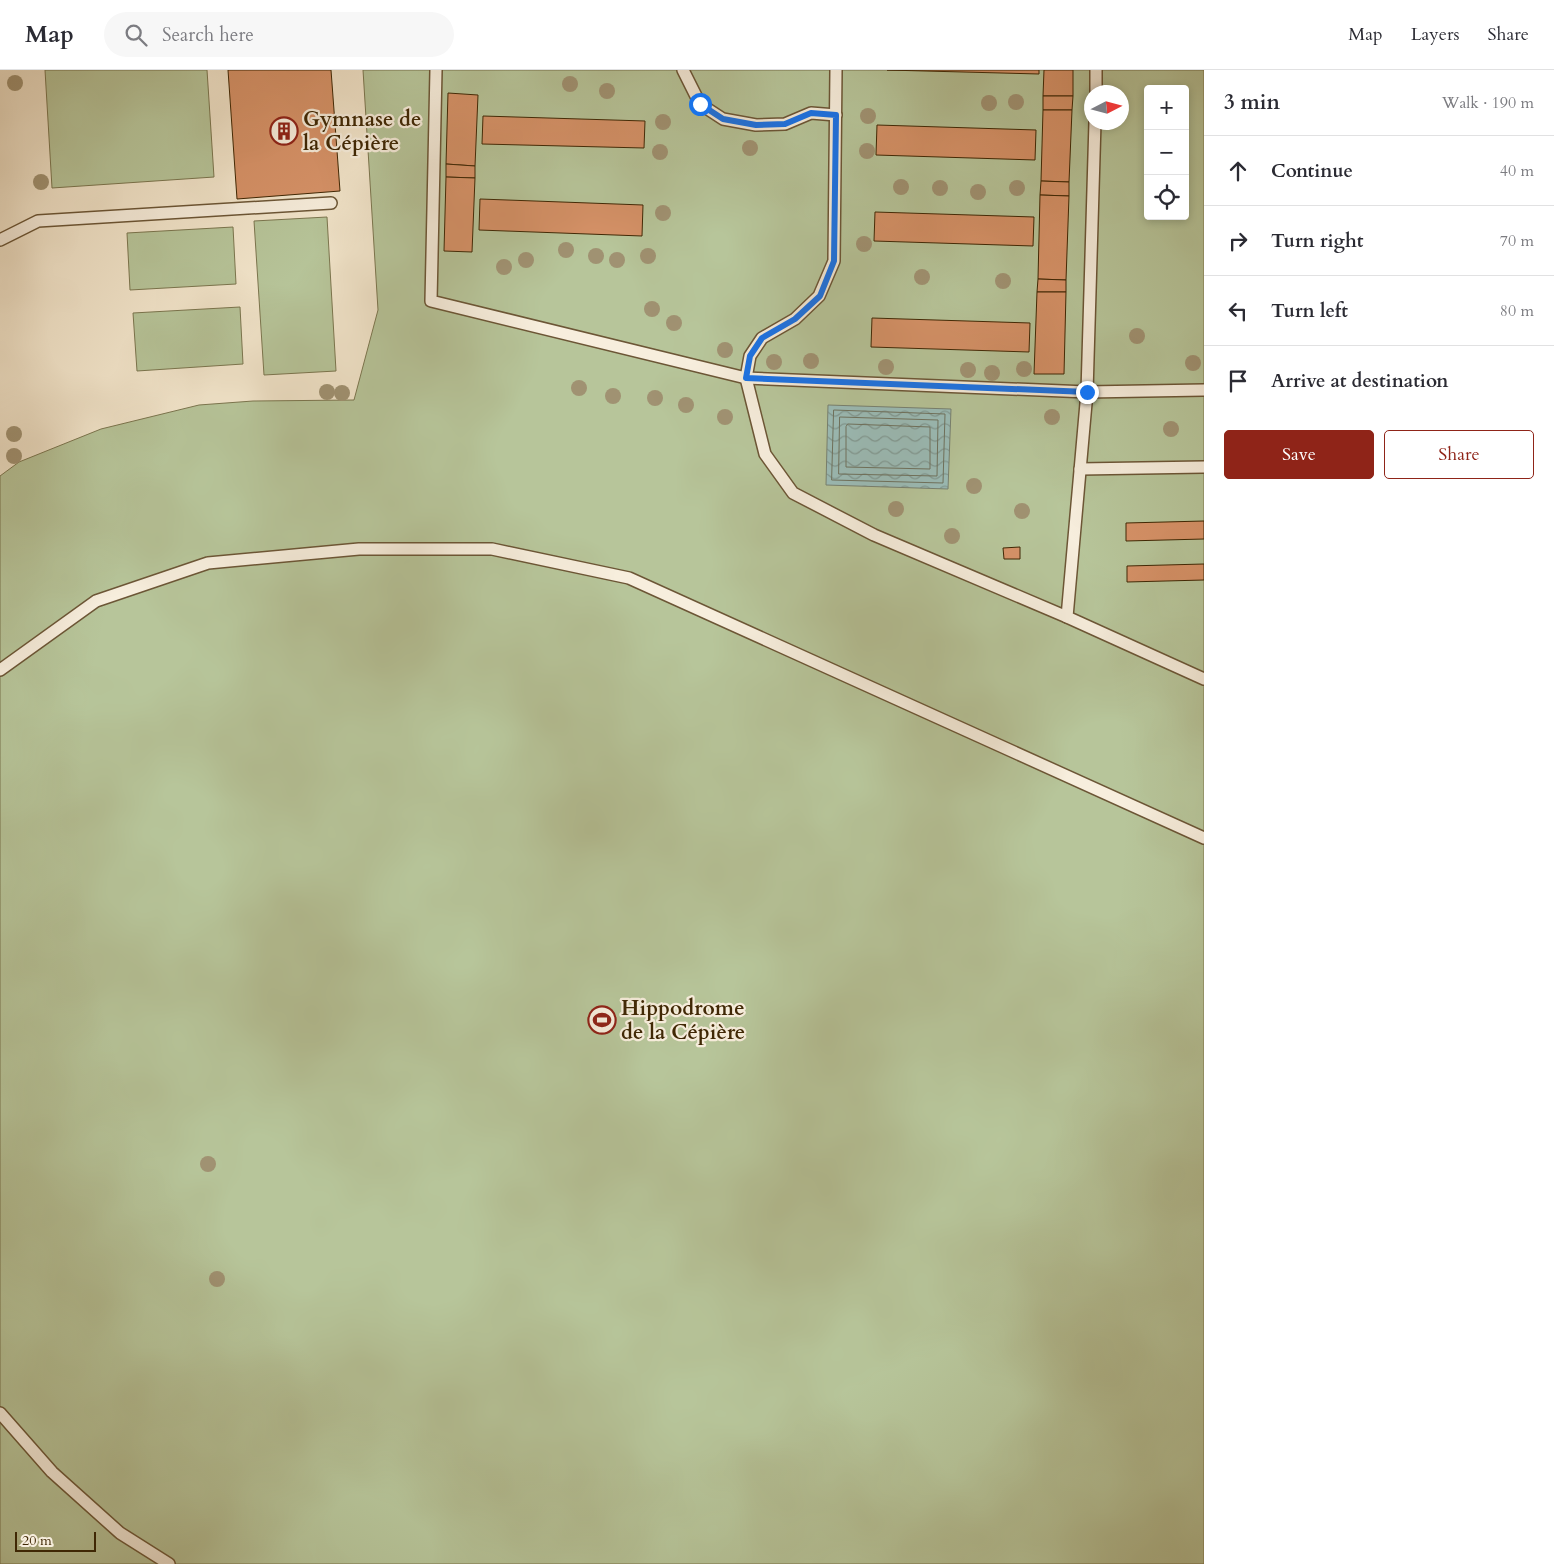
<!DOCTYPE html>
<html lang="en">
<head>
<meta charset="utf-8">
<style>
  body { margin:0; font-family:Cardo,serif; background:#f7f7f7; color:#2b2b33 }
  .controls { position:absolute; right:15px; top:15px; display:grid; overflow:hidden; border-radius:5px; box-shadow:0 2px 8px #0003 }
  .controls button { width:45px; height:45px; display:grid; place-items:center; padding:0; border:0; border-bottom:1px solid #e1e1e2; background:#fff; color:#2b2b33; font:25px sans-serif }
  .compass { position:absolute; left:1084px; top:15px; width:45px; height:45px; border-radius:50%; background:#fff; box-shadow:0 2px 8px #0003; rotate:84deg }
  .scale { position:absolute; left:15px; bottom:12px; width:81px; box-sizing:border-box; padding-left:5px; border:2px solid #3f2704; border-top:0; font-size:14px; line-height:18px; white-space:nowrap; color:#3f2704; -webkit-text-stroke:4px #f7eedd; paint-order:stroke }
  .stop { position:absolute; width:15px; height:15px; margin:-11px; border:4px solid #1a73e8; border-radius:50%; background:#fff }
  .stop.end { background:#1a73e8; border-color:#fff; box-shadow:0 1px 5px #0008 }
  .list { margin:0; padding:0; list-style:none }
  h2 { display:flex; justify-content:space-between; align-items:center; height:65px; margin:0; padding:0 20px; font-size:21px }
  h2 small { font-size:16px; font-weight:400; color:#7c7c81 }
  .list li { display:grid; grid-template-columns:32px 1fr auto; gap:15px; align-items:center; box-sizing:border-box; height:70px; padding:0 20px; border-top:1px solid #e1e1e2 }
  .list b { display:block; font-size:19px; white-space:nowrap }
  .list em { font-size:16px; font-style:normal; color:#7c7c81 }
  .actions { display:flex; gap:10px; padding:15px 20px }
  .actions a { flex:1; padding:11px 0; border:1px solid #8f2418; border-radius:5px; text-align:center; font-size:18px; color:#8f2418 }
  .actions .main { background:#8f2418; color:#fff }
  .icon { flex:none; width:28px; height:28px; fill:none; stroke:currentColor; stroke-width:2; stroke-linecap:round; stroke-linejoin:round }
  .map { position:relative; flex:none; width:1204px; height:1494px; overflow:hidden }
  header { display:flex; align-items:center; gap:30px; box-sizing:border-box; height:70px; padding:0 25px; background:#fff; border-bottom:1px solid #e1e1e2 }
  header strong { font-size:24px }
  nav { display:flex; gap:28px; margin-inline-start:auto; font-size:18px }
  .search { width:350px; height:45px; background:#f7f7f7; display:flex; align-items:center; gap:12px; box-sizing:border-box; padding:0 18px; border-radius:28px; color:#7c7c81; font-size:19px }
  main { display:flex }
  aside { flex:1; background:#fff }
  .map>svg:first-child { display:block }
  .green { fill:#b7c59a; stroke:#7b764f; fill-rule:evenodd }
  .water { fill:url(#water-waves); stroke:#778272 }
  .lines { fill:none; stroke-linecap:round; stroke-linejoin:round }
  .shore { stroke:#6e7360; stroke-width:1 }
  .building { fill:#d69268; stroke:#3f2704 }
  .service-casing { stroke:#6c5636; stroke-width:14 }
  .service { stroke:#f7eedd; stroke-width:11 }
  .tree { fill:#a09272 }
  .route { stroke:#1a73e8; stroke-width:6 }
  .labels { text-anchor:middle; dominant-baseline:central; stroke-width:4.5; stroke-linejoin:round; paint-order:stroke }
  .poi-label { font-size:21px; font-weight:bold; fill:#3f2704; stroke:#f7eedd; text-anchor:start }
</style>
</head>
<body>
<header>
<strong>Map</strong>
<div class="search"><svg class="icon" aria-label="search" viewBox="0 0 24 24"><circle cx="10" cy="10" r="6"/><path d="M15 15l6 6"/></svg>Search here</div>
<nav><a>Map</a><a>Layers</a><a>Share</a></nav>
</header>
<main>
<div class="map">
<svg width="1204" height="1494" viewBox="0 0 1204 1494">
  <defs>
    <pattern id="water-waves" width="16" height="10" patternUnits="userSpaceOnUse" patternTransform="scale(1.25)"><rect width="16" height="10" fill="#9cbfbb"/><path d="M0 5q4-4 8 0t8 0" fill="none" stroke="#819b96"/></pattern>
  </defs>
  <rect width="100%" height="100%" fill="#f2e5cb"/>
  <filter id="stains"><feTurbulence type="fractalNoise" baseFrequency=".004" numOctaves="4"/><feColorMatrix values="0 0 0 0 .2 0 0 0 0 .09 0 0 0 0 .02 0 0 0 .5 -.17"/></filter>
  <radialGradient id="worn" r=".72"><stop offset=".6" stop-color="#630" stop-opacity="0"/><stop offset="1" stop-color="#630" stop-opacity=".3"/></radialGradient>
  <g class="green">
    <polygon points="45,0 207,0 214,107 52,118"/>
    <path d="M363,0H1204V1494H0V406L19,392L101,359L199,335L253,331L354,330L378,240ZM1148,19H1185V146H1148ZM1092,22H1122V52H1092Z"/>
    <polygon points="327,147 336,301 264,305 254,151"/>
    <polygon points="233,157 236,214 130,220 127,163"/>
    <polygon points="240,237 243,294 137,301 133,243"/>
  </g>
  <polygon class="water" points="828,335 951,339 948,419 826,415"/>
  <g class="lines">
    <g class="shore">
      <polygon points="834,340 945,344 943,413 832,410"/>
      <polygon points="840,347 938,350 937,406 839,404"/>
      <polygon points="848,354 930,357 930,399 846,397 846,357"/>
    </g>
  </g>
  <g class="building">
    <polygon points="228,0 331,0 340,121 237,129"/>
    <polygon points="887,0 1039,0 1039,4"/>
    <polygon points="1044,0 1073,0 1073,26 1043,26"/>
    <polygon points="448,23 478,25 475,96 446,94"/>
    <polygon points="1043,26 1073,26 1072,40 1043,40"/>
    <polygon points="1043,40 1072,40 1069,112 1041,111"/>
    <polygon points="483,46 645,51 644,78 482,74"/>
    <polygon points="877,55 1036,60 1035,90 876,85"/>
    <polygon points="446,94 475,96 475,108 446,107"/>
    <polygon points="446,107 475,108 472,182 444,181"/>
    <polygon points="1041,111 1069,112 1069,126 1040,125"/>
    <polygon points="1040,125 1069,126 1066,210 1038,209"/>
    <polygon points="480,129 643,135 642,166 479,160"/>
    <polygon points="875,142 1034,147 1033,176 874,171"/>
    <polygon points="1038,209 1066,210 1066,222 1037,222"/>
    <polygon points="1037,222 1066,222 1064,304 1034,304"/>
    <polygon points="872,248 1030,253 1029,282 871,277"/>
    <polygon points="1204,451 1204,469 1126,471 1126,453"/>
    <polygon points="1020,477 1020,489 1004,489 1003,478"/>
    <polygon points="1204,494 1204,510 1127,512 1127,496"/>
  </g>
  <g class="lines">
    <g class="service-casing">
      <g id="service">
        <polyline points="436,0 431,231 746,308 1087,322 1204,320"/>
        <polyline points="683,0 700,34 723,49 756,55 785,54 811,43 836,45"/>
        <polyline points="836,0 834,191 819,226 795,249 762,268 750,286 746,308 765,384 793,423 874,465 1067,547"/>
        <polyline points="1096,22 1096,0"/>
        <polyline points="1095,52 1087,322 1067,547 1204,609"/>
        <polyline points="0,170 38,151 331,133"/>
        <polyline points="1080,399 1204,397"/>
        <polyline points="0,600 96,531 208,493 359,479 492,479 629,508 1204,768"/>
        <polyline points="0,1343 52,1402 120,1463 169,1494"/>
      </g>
    </g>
    <use href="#service" class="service"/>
  </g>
  <g class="tree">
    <circle cx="15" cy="13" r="8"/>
    <circle cx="570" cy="14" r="8"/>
    <circle cx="607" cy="21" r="8"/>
    <circle cx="1016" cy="32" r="8"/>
    <circle cx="989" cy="33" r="8"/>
    <circle cx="868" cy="46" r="8"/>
    <circle cx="663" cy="52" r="8"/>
    <circle cx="750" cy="78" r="8"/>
    <circle cx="867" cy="81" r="8"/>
    <circle cx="660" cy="82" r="8"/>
    <circle cx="41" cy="112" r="8"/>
    <circle cx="901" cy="117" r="8"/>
    <circle cx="940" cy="118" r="8"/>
    <circle cx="1017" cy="118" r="8"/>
    <circle cx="978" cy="122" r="8"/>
    <circle cx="663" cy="143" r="8"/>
    <circle cx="864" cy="174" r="8"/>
    <circle cx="566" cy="180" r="8"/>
    <circle cx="596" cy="186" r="8"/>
    <circle cx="648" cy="186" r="8"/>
    <circle cx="526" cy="190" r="8"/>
    <circle cx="617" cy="190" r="8"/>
    <circle cx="504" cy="197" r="8"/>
    <circle cx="922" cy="207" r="8"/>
    <circle cx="1003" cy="211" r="8"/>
    <circle cx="652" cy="239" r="8"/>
    <circle cx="674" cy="253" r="8"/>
    <circle cx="1137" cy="266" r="8"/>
    <circle cx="725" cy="280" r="8"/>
    <circle cx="811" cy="291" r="8"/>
    <circle cx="774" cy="292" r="8"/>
    <circle cx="1193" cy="293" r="8"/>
    <circle cx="886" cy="297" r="8"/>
    <circle cx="1024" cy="299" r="8"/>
    <circle cx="968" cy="300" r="8"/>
    <circle cx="992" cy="303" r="8"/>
    <circle cx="579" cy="318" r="8"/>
    <circle cx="327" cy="322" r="8"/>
    <circle cx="342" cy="323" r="8"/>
    <circle cx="613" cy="326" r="8"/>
    <circle cx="655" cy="328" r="8"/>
    <circle cx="686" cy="335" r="8"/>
    <circle cx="725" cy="347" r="8"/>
    <circle cx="1052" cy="347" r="8"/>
    <circle cx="1171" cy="359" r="8"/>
    <circle cx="14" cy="364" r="8"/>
    <circle cx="14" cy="386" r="8"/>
    <circle cx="974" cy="416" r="8"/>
    <circle cx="896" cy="439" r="8"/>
    <circle cx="1022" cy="441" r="8"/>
    <circle cx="952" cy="466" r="8"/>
    <circle cx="208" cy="1094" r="8"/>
    <circle cx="217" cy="1209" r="8"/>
  </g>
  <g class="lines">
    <polyline class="route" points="700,34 723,49 756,55 785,54 811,43 836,45 834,191 820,226 795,249 762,268 750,286 746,308 1087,322"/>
  </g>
  <defs>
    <g id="building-ring" transform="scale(1.4375)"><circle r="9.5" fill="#f7eedd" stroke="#8f2418" stroke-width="1.5"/><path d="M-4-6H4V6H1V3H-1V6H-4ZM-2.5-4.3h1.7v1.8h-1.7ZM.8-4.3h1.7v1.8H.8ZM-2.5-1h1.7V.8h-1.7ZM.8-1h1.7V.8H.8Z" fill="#8f2418"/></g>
    <g id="stadium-ring" transform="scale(1.4375)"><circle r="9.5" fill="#f7eedd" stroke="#8f2418" stroke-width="1.5"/><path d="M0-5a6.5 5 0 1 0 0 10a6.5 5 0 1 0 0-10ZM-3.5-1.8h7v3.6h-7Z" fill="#8f2418"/></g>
  </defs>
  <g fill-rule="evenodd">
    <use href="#building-ring" x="284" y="61"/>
    <use href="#stadium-ring" x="602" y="950"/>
  </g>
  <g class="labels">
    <g class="poi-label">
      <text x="303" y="49">Gymnase de<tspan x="303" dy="24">la Cépière</tspan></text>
      <text x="621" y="938">Hippodrome<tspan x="621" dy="24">de la Cépière</tspan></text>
    </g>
  </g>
  <rect width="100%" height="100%" filter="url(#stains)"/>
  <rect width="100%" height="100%" fill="url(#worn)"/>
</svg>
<div class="controls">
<button>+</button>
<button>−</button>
<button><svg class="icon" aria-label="locate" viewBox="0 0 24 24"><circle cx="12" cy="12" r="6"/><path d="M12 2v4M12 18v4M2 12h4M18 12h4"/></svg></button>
</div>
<svg class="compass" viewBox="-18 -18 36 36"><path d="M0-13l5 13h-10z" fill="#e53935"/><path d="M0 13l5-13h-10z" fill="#7c7c81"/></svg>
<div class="scale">20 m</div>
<div class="stop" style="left:700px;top:34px"></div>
<div class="stop end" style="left:1087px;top:322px"></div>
</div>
<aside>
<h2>3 min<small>Walk · 190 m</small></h2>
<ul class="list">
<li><svg class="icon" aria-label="ahead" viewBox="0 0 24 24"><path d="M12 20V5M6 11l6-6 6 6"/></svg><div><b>Continue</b></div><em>40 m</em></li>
<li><svg class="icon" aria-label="right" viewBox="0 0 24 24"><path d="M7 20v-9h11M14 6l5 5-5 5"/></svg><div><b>Turn right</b></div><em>70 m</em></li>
<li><svg class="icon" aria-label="left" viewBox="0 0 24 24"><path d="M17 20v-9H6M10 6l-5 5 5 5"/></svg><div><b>Turn left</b></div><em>80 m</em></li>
<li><svg class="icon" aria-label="arrive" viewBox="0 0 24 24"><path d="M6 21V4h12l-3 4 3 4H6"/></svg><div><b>Arrive at destination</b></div></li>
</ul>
<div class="actions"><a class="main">Save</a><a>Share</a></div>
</aside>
</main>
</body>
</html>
